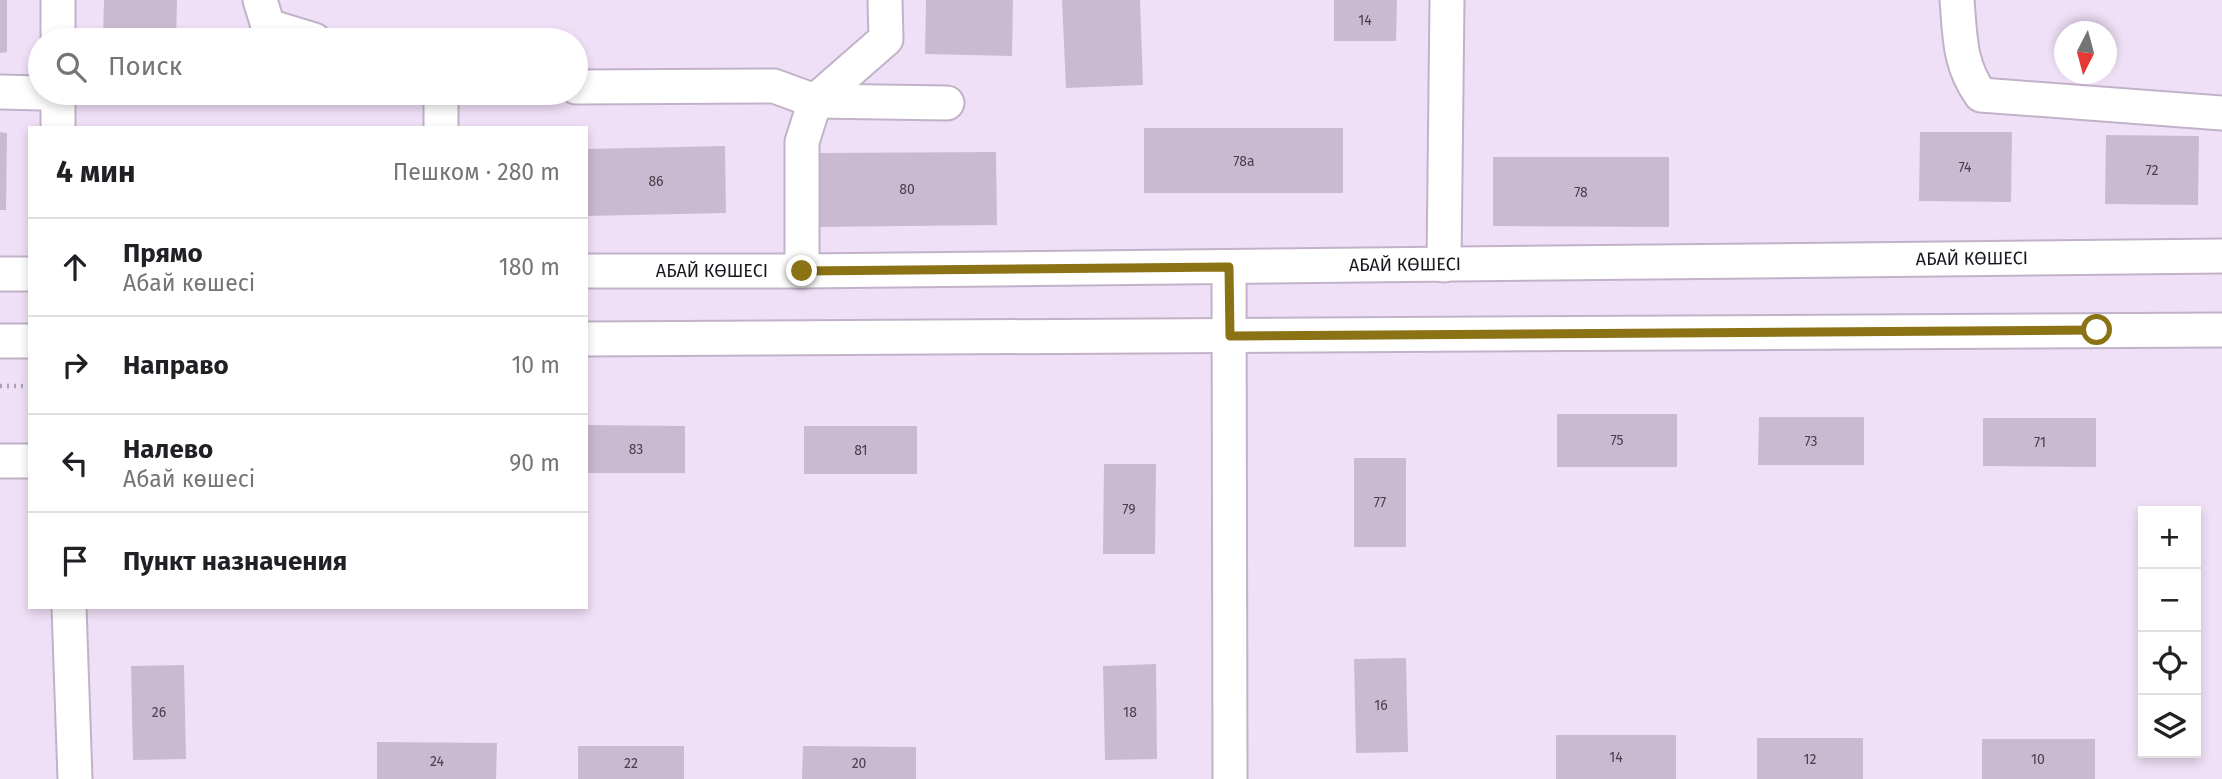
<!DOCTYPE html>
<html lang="ru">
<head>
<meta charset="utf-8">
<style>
  body { margin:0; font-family:"Fira Sans",sans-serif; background:#f2f2f2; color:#202124 }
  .controls { position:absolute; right:21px; bottom:21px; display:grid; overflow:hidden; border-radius:0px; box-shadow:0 4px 10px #0003 }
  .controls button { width:63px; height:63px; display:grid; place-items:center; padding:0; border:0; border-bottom:2px solid #e0e0e0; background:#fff; color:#202124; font:35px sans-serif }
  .compass { position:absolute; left:2054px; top:21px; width:63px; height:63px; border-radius:50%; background:#fff; box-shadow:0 4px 10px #0003; rotate:186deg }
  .stop { position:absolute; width:21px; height:21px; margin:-16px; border:5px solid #8a7215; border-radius:50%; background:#fff }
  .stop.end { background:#8a7215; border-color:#fff; box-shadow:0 2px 7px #0008 }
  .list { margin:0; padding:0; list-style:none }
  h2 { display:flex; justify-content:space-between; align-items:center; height:91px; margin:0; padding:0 28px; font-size:30px }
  h2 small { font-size:23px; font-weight:400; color:#757577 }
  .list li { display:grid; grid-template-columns:46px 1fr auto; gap:21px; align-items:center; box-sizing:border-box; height:98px; padding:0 28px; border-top:2px solid #e0e0e0 }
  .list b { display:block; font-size:26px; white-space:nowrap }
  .list p { margin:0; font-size:23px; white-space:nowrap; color:#757577 }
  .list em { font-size:23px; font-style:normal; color:#757577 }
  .icon { flex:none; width:38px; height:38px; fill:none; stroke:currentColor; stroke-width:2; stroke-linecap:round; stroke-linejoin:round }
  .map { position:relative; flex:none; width:2222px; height:779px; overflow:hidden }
  .search { position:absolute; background:#fff; box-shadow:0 4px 10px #0003; left:28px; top:28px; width:560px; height:77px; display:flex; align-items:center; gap:18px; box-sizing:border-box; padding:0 24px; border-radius:38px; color:#757577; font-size:26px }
  .panel { position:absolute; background:#fff; box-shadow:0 4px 10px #0003; left:28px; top:126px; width:560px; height:483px; border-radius:0px }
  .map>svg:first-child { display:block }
  .building { fill:#cabad1 }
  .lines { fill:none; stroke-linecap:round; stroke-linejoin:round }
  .minor-casing { stroke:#c2b2c8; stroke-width:37 }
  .path { stroke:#ada0b2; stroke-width:4.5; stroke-dasharray:2 5; stroke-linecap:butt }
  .minor { stroke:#fff; stroke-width:33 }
  .route { stroke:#8a7215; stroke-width:9 }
  .labels { text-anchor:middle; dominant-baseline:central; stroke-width:7; stroke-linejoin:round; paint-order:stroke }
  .number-label { font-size:14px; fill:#483f4b }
  .street-label { font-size:18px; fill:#1c161e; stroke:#faf0fe }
</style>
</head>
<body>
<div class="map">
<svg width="2222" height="779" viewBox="0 0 2222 779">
  <rect width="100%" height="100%" fill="#f0e0f7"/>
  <g class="building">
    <polygon points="0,0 7,0 7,52 0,53"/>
    <polygon points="104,0 177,0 176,40 103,40"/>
    <polygon points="926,0 1013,0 1012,56 925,54"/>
    <polygon points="1062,0 1140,0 1143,85 1066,88"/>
    <polygon points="1334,0 1397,0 1396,41 1334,41"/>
    <rect x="1144" y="128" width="199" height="65"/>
    <polygon points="0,132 7,133 6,210 0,210"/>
    <polygon points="1920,132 2012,132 2011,202 1919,201"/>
    <polygon points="2106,135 2199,136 2198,205 2105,204"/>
    <polygon points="725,146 726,213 586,216 586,149"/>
    <polygon points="996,152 997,225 818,227 817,153"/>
    <polygon points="1493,157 1669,157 1669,227 1493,226"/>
    <rect x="1557" y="414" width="120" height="53"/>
    <polygon points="1759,417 1864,417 1864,465 1758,465"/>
    <polygon points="1983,418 2096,418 2096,467 1983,466"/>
    <polygon points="586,425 685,426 685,473 586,473"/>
    <rect x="804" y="426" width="113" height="48"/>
    <rect x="1354" y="458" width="52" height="89"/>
    <polygon points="1104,464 1156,464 1155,554 1103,554"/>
    <polygon points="1406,658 1408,752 1356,753 1354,659"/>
    <polygon points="1156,664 1157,759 1105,760 1103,666"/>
    <polygon points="184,665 186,759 133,760 131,666"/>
    <rect x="1556" y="735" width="120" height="44"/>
    <rect x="1757" y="738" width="106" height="41"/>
    <rect x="1982" y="739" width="113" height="40"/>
    <polygon points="377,742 497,743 496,779 377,779"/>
    <rect x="578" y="746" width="106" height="33"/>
    <polygon points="803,746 916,747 916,779 802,779"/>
  </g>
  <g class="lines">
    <g class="minor-casing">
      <g id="minor">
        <polyline points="260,0 268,26 314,40"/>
        <path d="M1957,0C1960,36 1959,65 1981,95L2222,113"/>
        <polyline points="58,40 58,0"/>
        <polyline points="576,87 774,86 815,101 947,103"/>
        <polyline points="0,92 40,93"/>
        <polyline points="58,93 58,128"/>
        <polyline points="441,93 441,128"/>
        <polyline points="1444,265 1447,0"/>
        <polyline points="1229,267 1230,779"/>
        <path id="s1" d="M586,271H802L2222,256"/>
        <polyline points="802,271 802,142 815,101 886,39 885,0"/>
        <polyline points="0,274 30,274"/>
        <polyline points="586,339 2222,330"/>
        <polyline points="0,341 30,341"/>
        <polyline points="0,461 30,461"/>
        <polyline points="69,607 75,779"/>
      </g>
    </g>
    <polyline class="path" points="0,386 30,386"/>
    <use href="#minor" class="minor"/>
  </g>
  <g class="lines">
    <polyline class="route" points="802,271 1229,267 1230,336 2097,330"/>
  </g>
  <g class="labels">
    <g class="number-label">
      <text x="1365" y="20">14</text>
      <text x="1244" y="161">78а</text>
      <text x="1965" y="167">74</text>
      <text x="2152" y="170">72</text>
      <text x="656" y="181">86</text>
      <text x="907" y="189">80</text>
      <text x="1581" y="192">78</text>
      <text x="1617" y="440">75</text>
      <text x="1811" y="441">73</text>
      <text x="2040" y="442">71</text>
      <text x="636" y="449">83</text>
      <text x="861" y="450">81</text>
      <text x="1380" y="502">77</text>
      <text x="1129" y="509">79</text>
      <text x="1381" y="705">16</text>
      <text x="159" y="712">26</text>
      <text x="1130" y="712">18</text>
      <text x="1616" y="757">14</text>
      <text x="1810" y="759">12</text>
      <text x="2038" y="759">10</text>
      <text x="437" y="761">24</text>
      <text x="631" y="763">22</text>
      <text x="859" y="763">20</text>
    </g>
    <g class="street-label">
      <text stroke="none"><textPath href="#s1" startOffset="1386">АБАЙ КӨШЕСІ</textPath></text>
      <text stroke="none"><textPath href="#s1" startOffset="819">АБАЙ КӨШЕСІ</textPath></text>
      <text stroke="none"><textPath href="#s1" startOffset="126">АБАЙ КӨШЕСІ</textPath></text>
    </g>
  </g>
</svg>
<div class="controls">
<button>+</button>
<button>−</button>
<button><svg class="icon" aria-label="locate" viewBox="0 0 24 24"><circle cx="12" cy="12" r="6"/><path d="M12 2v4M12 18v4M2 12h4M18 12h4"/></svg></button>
<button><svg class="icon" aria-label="layers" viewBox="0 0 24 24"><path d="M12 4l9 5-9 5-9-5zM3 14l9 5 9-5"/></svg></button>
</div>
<svg class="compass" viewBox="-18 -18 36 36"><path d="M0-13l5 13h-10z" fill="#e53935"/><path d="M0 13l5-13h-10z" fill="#757577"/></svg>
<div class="stop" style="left:2097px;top:330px"></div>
<div class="stop end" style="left:802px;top:271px"></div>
<div class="search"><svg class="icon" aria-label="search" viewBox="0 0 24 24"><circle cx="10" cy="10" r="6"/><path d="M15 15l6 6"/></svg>Поиск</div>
<section class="panel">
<h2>4 мин<small>Пешком · 280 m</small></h2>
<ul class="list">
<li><svg class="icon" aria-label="ahead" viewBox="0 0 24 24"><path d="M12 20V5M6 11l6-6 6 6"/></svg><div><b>Прямо</b><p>Абай көшесі</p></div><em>180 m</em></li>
<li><svg class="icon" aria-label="right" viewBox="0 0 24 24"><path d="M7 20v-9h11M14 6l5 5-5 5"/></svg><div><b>Направо</b></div><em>10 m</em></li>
<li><svg class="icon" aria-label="left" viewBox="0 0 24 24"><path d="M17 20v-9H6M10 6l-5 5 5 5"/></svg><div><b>Налево</b><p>Абай көшесі</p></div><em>90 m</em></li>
<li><svg class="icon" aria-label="arrive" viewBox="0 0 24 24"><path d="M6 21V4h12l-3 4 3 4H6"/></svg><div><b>Пункт назначения</b></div></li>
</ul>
</section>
</div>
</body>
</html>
